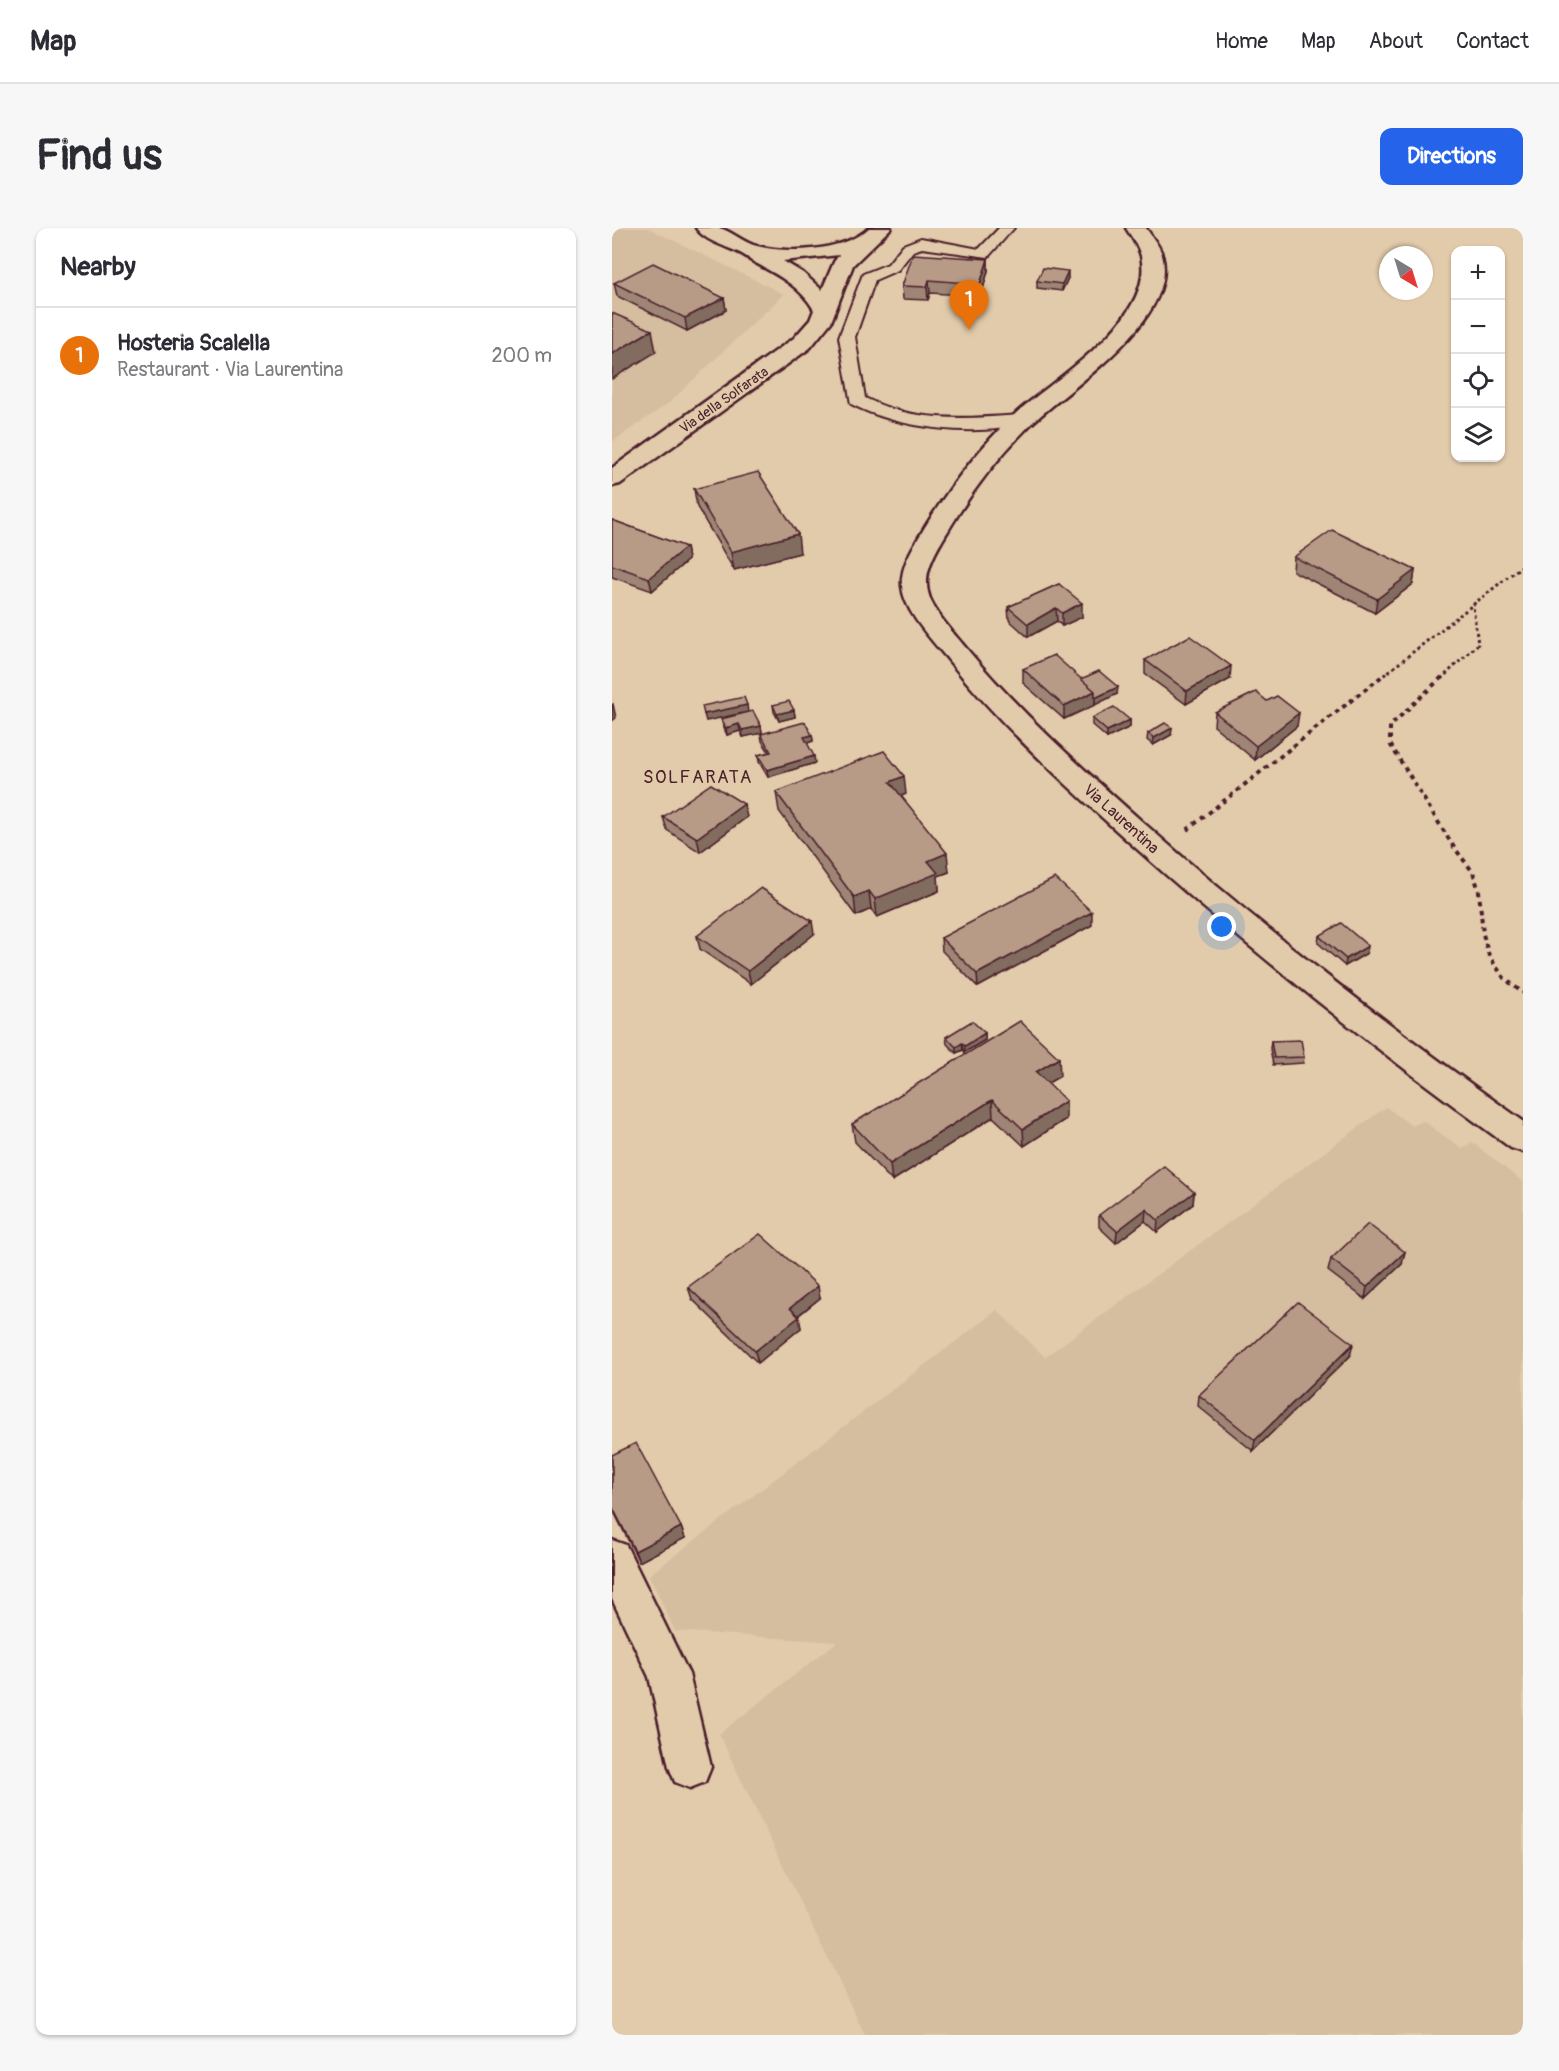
<!DOCTYPE html>
<html lang="en">
<head>
<meta charset="utf-8">
<style>
  body { margin:0; font-family:Pangolin,sans-serif; background:#f7f7f7; color:#2b2b33 }
  .controls { position:absolute; right:18px; top:18px; display:grid; overflow:hidden; border-radius:12px; box-shadow:0 2px 4px #0004 }
  .controls button { width:54px; height:54px; display:grid; place-items:center; padding:0; border:0; border-bottom:2px solid #e1e1e2; background:#fff; color:#2b2b33; font:30px sans-serif }
  .compass { position:absolute; left:767px; top:18px; width:54px; height:54px; border-radius:50%; background:#fff; box-shadow:0 2px 4px #0004; rotate:142deg }
  .you { position:absolute; left:610px; top:699px; width:21px; height:21px; margin:-15px; border:4px solid #fff; border-radius:50%; background:#1a73e8; box-shadow:0 0 0 9px #1a73e833 }
  .badge { display:grid; place-items:center; width:39px; height:39px; border-radius:50%; background:#2563eb; color:#fff; font-size:20px; font-weight:700 }
  .pin { position:absolute; translate:-50% -50px; filter:drop-shadow(0 2px 3px #0008) }
  .pin::after { content:''; position:absolute; top:32px; width:21px; height:18px; background:inherit; clip-path:polygon(0 0,100% 0,50% 100%) }
  .list { margin:0; padding:0; list-style:none }
  h2 { display:flex; justify-content:space-between; align-items:center; height:78px; margin:0; padding:0 24px; font-size:26px }
  h2 small { font-size:20px; font-weight:400; color:#7c7c81 }
  .list li { display:grid; grid-template-columns:39px 1fr auto; gap:18px; align-items:center; box-sizing:border-box; height:96px; padding:0 24px; border-top:2px solid #e1e1e2 }
  .list b { display:block; font-size:22px; white-space:nowrap }
  .list p { margin:0; font-size:20px; white-space:nowrap; color:#7c7c81 }
  .list em { font-size:20px; font-style:normal; color:#7c7c81 }
  .icon { flex:none; width:33px; height:33px; fill:none; stroke:currentColor; stroke-width:2; stroke-linecap:round; stroke-linejoin:round }
  .map { position:relative; flex:none; width:911px; height:1807px; overflow:hidden; border-radius:12px }
  header { display:flex; align-items:center; gap:36px; box-sizing:border-box; height:84px; padding:0 30px; background:#fff; border-bottom:2px solid #e1e1e2 }
  header strong { font-size:28px }
  nav { display:flex; gap:33px; margin-inline-start:auto; font-size:21px }
  .intro { display:flex; align-items:center; justify-content:space-between; box-sizing:border-box; height:144px; padding:0 36px }
  h1 { margin:0; font-size:42px }
  .button { padding:15px 27px; border-radius:12px; background:#2563eb; color:#fff; font-size:21px; font-weight:700 }
  main { display:flex; gap:36px; padding:0 36px }
  aside { flex:1; background:#fff; border-radius:12px; box-shadow:0 2px 4px #0004 }
  .map>svg:first-child { display:block }
  .built { fill:#d5bda0 }
  .lines { fill:none; stroke-linecap:round; stroke-linejoin:round }
  .service-casing { stroke:#4a1f2b; stroke-width:4 }
  .minor-casing { stroke:#4a1f2b; stroke-width:5 }
  .secondary-casing { stroke:#4a1f2b; stroke-width:5 }
  .path-far1 { stroke:#4a1f2b; stroke-width:3; stroke-dasharray:3 3; stroke-linecap:butt }
  .path { stroke:#4a1f2b; stroke-width:4; stroke-dasharray:4.5 4.5; stroke-linecap:butt }
  .service { fill:#e2cbab; fill-rule:evenodd }
  .minor { fill:#e2cbab; fill-rule:evenodd }
  .secondary { fill:#e2cbab; fill-rule:evenodd }
  .wall { fill:#9e8574; stroke:#4a1f2b; stroke-width:1.5 }
  .shaded-wall { fill:#816c5e; stroke:#4a1f2b; stroke-width:1.5 }
  .building { fill:#b89b87; stroke:#4a1f2b; stroke-width:1.5 }
  .labels { text-anchor:middle; dominant-baseline:central; stroke-width:4.5; stroke-linejoin:round; paint-order:stroke }
  .far-street-label { font-size:14px; fill:#4a1f2b; stroke:#e2cbab }
  .street-label { font-size:16px; fill:#4a1f2b; stroke:#e2cbab }
  .neighbourhood-label { font-size:18px; letter-spacing:1.5px; fill:#4a1f2b; stroke:#e2cbab }
</style>
</head>
<body>
<header>
<strong>Map</strong>
<nav><a>Home</a><a>Map</a><a>About</a><a>Contact</a></nav>
</header>
<div class="intro"><h1>Find us</h1><a class="button">Directions</a></div>
<main>
<aside>
<h2>Nearby<small></small></h2>
<ul class="list">
<li><span class="badge" style="background:#e8710a">1</span><div><b>Hosteria Scalella</b><p>Restaurant · Via Laurentina</p></div><em>200 m</em></li>
</ul>
</aside>
<div class="map">
<svg width="911" height="1807" viewBox="0 0 911 1807">
  <rect width="100%" height="100%" fill="#e2cbab"/>
  <filter id="ink" filterUnits="userSpaceOnUse"><feTurbulence type="fractalNoise" baseFrequency=".0167" numOctaves="2"/><feDisplacementMap in="SourceGraphic" scale="12" xChannelSelector="R" yChannelSelector="G"/><feConvolveMatrix kernelMatrix="1 2 1 2 8 2 1 2 1" color-interpolation-filters="sRGB"/></filter>
  <g filter="url(#ink)">
    <g class="built">
      <polygon points="0,0 36,0 172,66 58,174 0,214"/>
      <polygon points="774,879 800,898 811,893 851,921 860,914 911,954 911,1807 253,1807 107,1506 225,1414 63,1403 37,1347 385,1082 433,1129"/>
    </g>
    <g class="lines">
      <g class="service-casing">
        <path id="service" d="M387,0H402L376,29L310,20L301,23L286,42L263,52L243,109L253,170C302,195 355,191 409,187L417,192L415,196C362,209 287,201 239,176L227,109L251,46L276,36L291,17L309,10L367,21Z"/>
      </g>
      <g class="minor-casing">
        <polygon id="minor" points="0,1312 14,1317 77,1446 99,1539 93,1554 78,1560 63,1554 57,1539 37,1449 0,1371"/>
      </g>
      <g class="secondary-casing">
        <g id="secondary">
          <path d="M84,0C91,0 100,0 107,0C120,3 131,15 145,18C177,26 232,23 257,0H279L241,37L219,94L198,120L8,256L0,258V240L182,110L198,92L202,82C188,57 162,45 138,32C130,21 95,17 84,0ZM227,27L222,34L210,62L191,45L171,33Z"/>
          <path d="M514,0H534C539,8 548,18 550,27C568,92 455,161 416,199C387,228 360,263 339,298C329,315 314,336 315,356C315,379 341,404 354,420C408,485 471,541 534,597C654,703 780,801 911,893V924L899,920C767,824 638,723 516,613C452,555 388,497 334,429C319,411 292,383 290,358C288,338 303,316 313,299C337,260 368,219 401,188C441,151 544,92 529,28C527,19 519,8 514,0Z"/>
        </g>
      </g>
      <g class="path-far1">
        <polyline points="767,451 911,337"/>
        <polyline points="829,451 866,416 861,378"/>
      </g>
      <g class="path">
        <polyline points="830,449 778,498 778,516 841,618 861,644 867,663 871,706 877,728 892,750 911,765"/>
        <polyline points="575,602 769,449"/>
      </g>
      <use href="#service" class="service"/>
      <use href="#minor" class="minor"/>
      <use href="#secondary" class="secondary"/>
    </g>
    <g class="wall">
      <polygon points="376,31 376,43 369,68 318,65 316,72 291,71 290,58"/>
      <polygon points="456,50 450,63 425,60 425,53"/>
      <polygon points="2,55 112,70 114,82 75,103 5,68"/>
      <polygon points="82,261 188,325 122,342 85,279"/>
      <polygon points="0,292 74,319 76,332 40,363 0,349"/>
      <polygon points="682,329 803,342 801,356 763,385 681,343"/>
      <polygon points="447,356 470,389 450,398 445,393 416,409 397,392 396,379"/>
      <polygon points="533,432 618,451 574,476 533,446"/>
      <polygon points="411,441 469,451 505,466 452,491 411,455"/>
      <polygon points="655,473 685,498 643,532 602,498 603,484"/>
      <polygon points="161,477 182,482 183,489 167,493 162,484"/>
      <polygon points="480,490 518,492 518,499 495,510 480,497"/>
      <polygon points="109,491 149,498 150,505 131,509 128,503 115,507 111,498"/>
      <polygon points="536,505 559,507 541,517 535,512"/>
      <polygon points="149,506 200,507 201,513 195,515 203,535 156,549 147,534 146,527 157,524 150,513"/>
      <polygon points="164,564 294,566 289,568 337,644 326,648 327,663 265,689 259,681 244,688 167,583"/>
      <polygon points="51,589 135,589 88,624 55,602"/>
      <polygon points="480,697 366,759 330,723 329,710"/>
      <polygon points="202,706 139,756 88,721 85,708"/>
      <polygon points="707,708 755,725 733,738 706,715"/>
      <polygon points="373,805 373,812 353,824 351,822 344,825 335,816 334,809"/>
      <polygon points="659,813 692,829 691,835 661,837 658,820"/>
      <polygon points="448,848 436,855 454,891 412,918 381,889 280,953 243,914 240,896"/>
      <polygon points="582,964 581,976 545,1004 533,993 504,1015 487,999 487,987"/>
      <polygon points="719,1031 790,1036 753,1071 716,1043"/>
      <polygon points="76,1059 208,1070 186,1088 189,1100 146,1135 80,1071"/>
      <polygon points="738,1128 641,1223 586,1178 587,1167"/>
      <polygon points="0,1227 69,1299 73,1310 27,1334 0,1280"/>
    </g>
    <g class="shaded-wall">
      <polygon points="376,31 376,43 369,68 368,56"/>
      <polygon points="456,43 456,50 450,63 450,56"/>
      <polygon points="317,52 318,65 316,72 315,59"/>
      <polygon points="112,70 114,82 75,103 73,90"/>
      <polygon points="40,102 44,124 0,151 0,126"/>
      <polygon points="186,306 188,325 122,342 119,324"/>
      <polygon points="74,319 76,332 40,363 37,350"/>
      <polygon points="803,342 801,356 763,385 765,371"/>
      <polygon points="470,375 470,389 450,398 450,385"/>
      <polygon points="444,380 445,393 416,409 416,396"/>
      <polygon points="619,438 618,451 574,476 575,463"/>
      <polygon points="506,459 505,466 483,477 483,470"/>
      <polygon points="483,463 483,477 452,491 452,478"/>
      <polygon points="1,476 4,490 0,493 0,477"/>
      <polygon points="135,477 136,484 94,493 92,486"/>
      <polygon points="182,482 183,489 167,493 165,486"/>
      <polygon points="687,485 685,498 643,532 644,518"/>
      <polygon points="518,492 518,499 495,510 495,503"/>
      <polygon points="127,496 128,503 115,507 114,500"/>
      <polygon points="149,498 150,505 131,509 130,502"/>
      <polygon points="560,500 559,507 541,517 542,510"/>
      <polygon points="200,507 201,513 193,516 192,509"/>
      <polygon points="202,528 203,535 156,549 155,542"/>
      <polygon points="292,548 294,566 279,572 278,554"/>
      <polygon points="132,576 135,589 88,624 85,610"/>
      <polygon points="335,625 337,644 326,648 327,663 265,689 263,671 316,633"/>
      <polygon points="257,663 259,681 244,688 242,669"/>
      <polygon points="480,684 480,697 366,759 365,746"/>
      <polygon points="200,693 202,706 139,756 136,743"/>
      <polygon points="756,718 755,725 733,738 734,731"/>
      <polygon points="373,805 373,812 353,824 353,818"/>
      <polygon points="350,815 351,822 344,825 344,819"/>
      <polygon points="447,830 448,848 424,862 424,844"/>
      <polygon points="380,872 381,889 280,953 278,936"/>
      <polygon points="454,873 454,891 412,918 411,901"/>
      <polygon points="582,964 581,976 545,1004 546,992"/>
      <polygon points="534,981 533,993 504,1015 505,1003"/>
      <polygon points="793,1024 790,1036 753,1071 755,1059"/>
      <polygon points="206,1058 208,1070 180,1092 178,1080"/>
      <polygon points="187,1089 189,1100 146,1135 143,1123"/>
      <polygon points="741,1116 738,1128 641,1223 643,1212"/>
      <polygon points="69,1299 73,1310 27,1334 23,1323"/>
    </g>
    <g class="building">
      <polygon points="301,26 376,31 368,56 317,52 315,59 290,58"/>
      <polygon points="41,35 112,70 73,90 2,55"/>
      <polygon points="431,40 456,43 450,56 425,53"/>
      <polygon points="0,85 40,102 0,126"/>
      <polygon points="146,244 186,306 119,324 82,261"/>
      <polygon points="0,292 74,319 37,350 0,337"/>
      <polygon points="720,302 803,342 765,371 682,329"/>
      <polygon points="447,356 470,375 450,385 444,380 416,396 396,379"/>
      <polygon points="578,408 619,438 575,463 533,432"/>
      <polygon points="442,427 483,463 452,478 411,441"/>
      <polygon points="487,443 506,459 483,470 483,463 469,451"/>
      <polygon points="644,464 655,473 665,468 687,485 644,518 603,484"/>
      <polygon points="132,469 135,477 92,486 90,478"/>
      <polygon points="177,473 182,482 165,486 161,477"/>
      <polygon points="502,479 518,492 495,503 480,490"/>
      <polygon points="141,483 149,498 130,502 127,496 114,500 109,491"/>
      <polygon points="193,494 200,507 192,509 202,528 155,542 146,527 159,524 149,506"/>
      <polygon points="553,495 560,500 542,510 536,505"/>
      <polygon points="272,523 292,548 278,554 335,625 316,633 326,645 263,671 257,663 242,669 164,564"/>
      <polygon points="99,556 132,576 85,610 51,589"/>
      <polygon points="443,650 480,684 365,746 329,710"/>
      <polygon points="149,660 200,693 136,743 85,708"/>
      <polygon points="729,695 756,718 734,731 707,708"/>
      <polygon points="360,793 373,805 353,818 350,815 344,819 334,809"/>
      <polygon points="408,793 447,830 424,844 454,873 411,901 380,872 278,936 240,896"/>
      <polygon points="689,812 692,829 662,830 659,813"/>
      <polygon points="552,938 582,964 546,992 534,981 505,1003 487,987"/>
      <polygon points="756,996 793,1024 755,1059 719,1031"/>
      <polygon points="148,1006 206,1058 178,1080 187,1089 143,1123 76,1059"/>
      <polygon points="686,1074 741,1116 643,1212 587,1167"/>
      <polygon points="24,1215 69,1299 23,1323 0,1278 0,1227"/>
    </g>
  </g>
  <g class="labels">
    <g class="far-street-label">
      <text transform="translate(112 172) rotate(-35)">Via della Solfarata</text>
    </g>
    <g class="street-label">
      <text transform="translate(509 591) rotate(42)">Via Laurentina</text>
    </g>
    <g class="neighbourhood-label">
      <text x="86" y="549">SOLFARATA</text>
    </g>
  </g>
</svg>
<div class="controls">
<button>+</button>
<button>−</button>
<button><svg class="icon" aria-label="locate" viewBox="0 0 24 24"><circle cx="12" cy="12" r="6"/><path d="M12 2v4M12 18v4M2 12h4M18 12h4"/></svg></button>
<button><svg class="icon" aria-label="layers" viewBox="0 0 24 24"><path d="M12 4l9 5-9 5-9-5zM3 14l9 5 9-5"/></svg></button>
</div>
<svg class="compass" viewBox="-18 -18 36 36"><path d="M0-13l5 13h-10z" fill="#e53935"/><path d="M0 13l5-13h-10z" fill="#7c7c81"/></svg>
<div class="you"></div>
<div class="pin badge" style="left:357px;top:102px;background:#e8710a">1</div>
</div>
</main>
</body>
</html>
